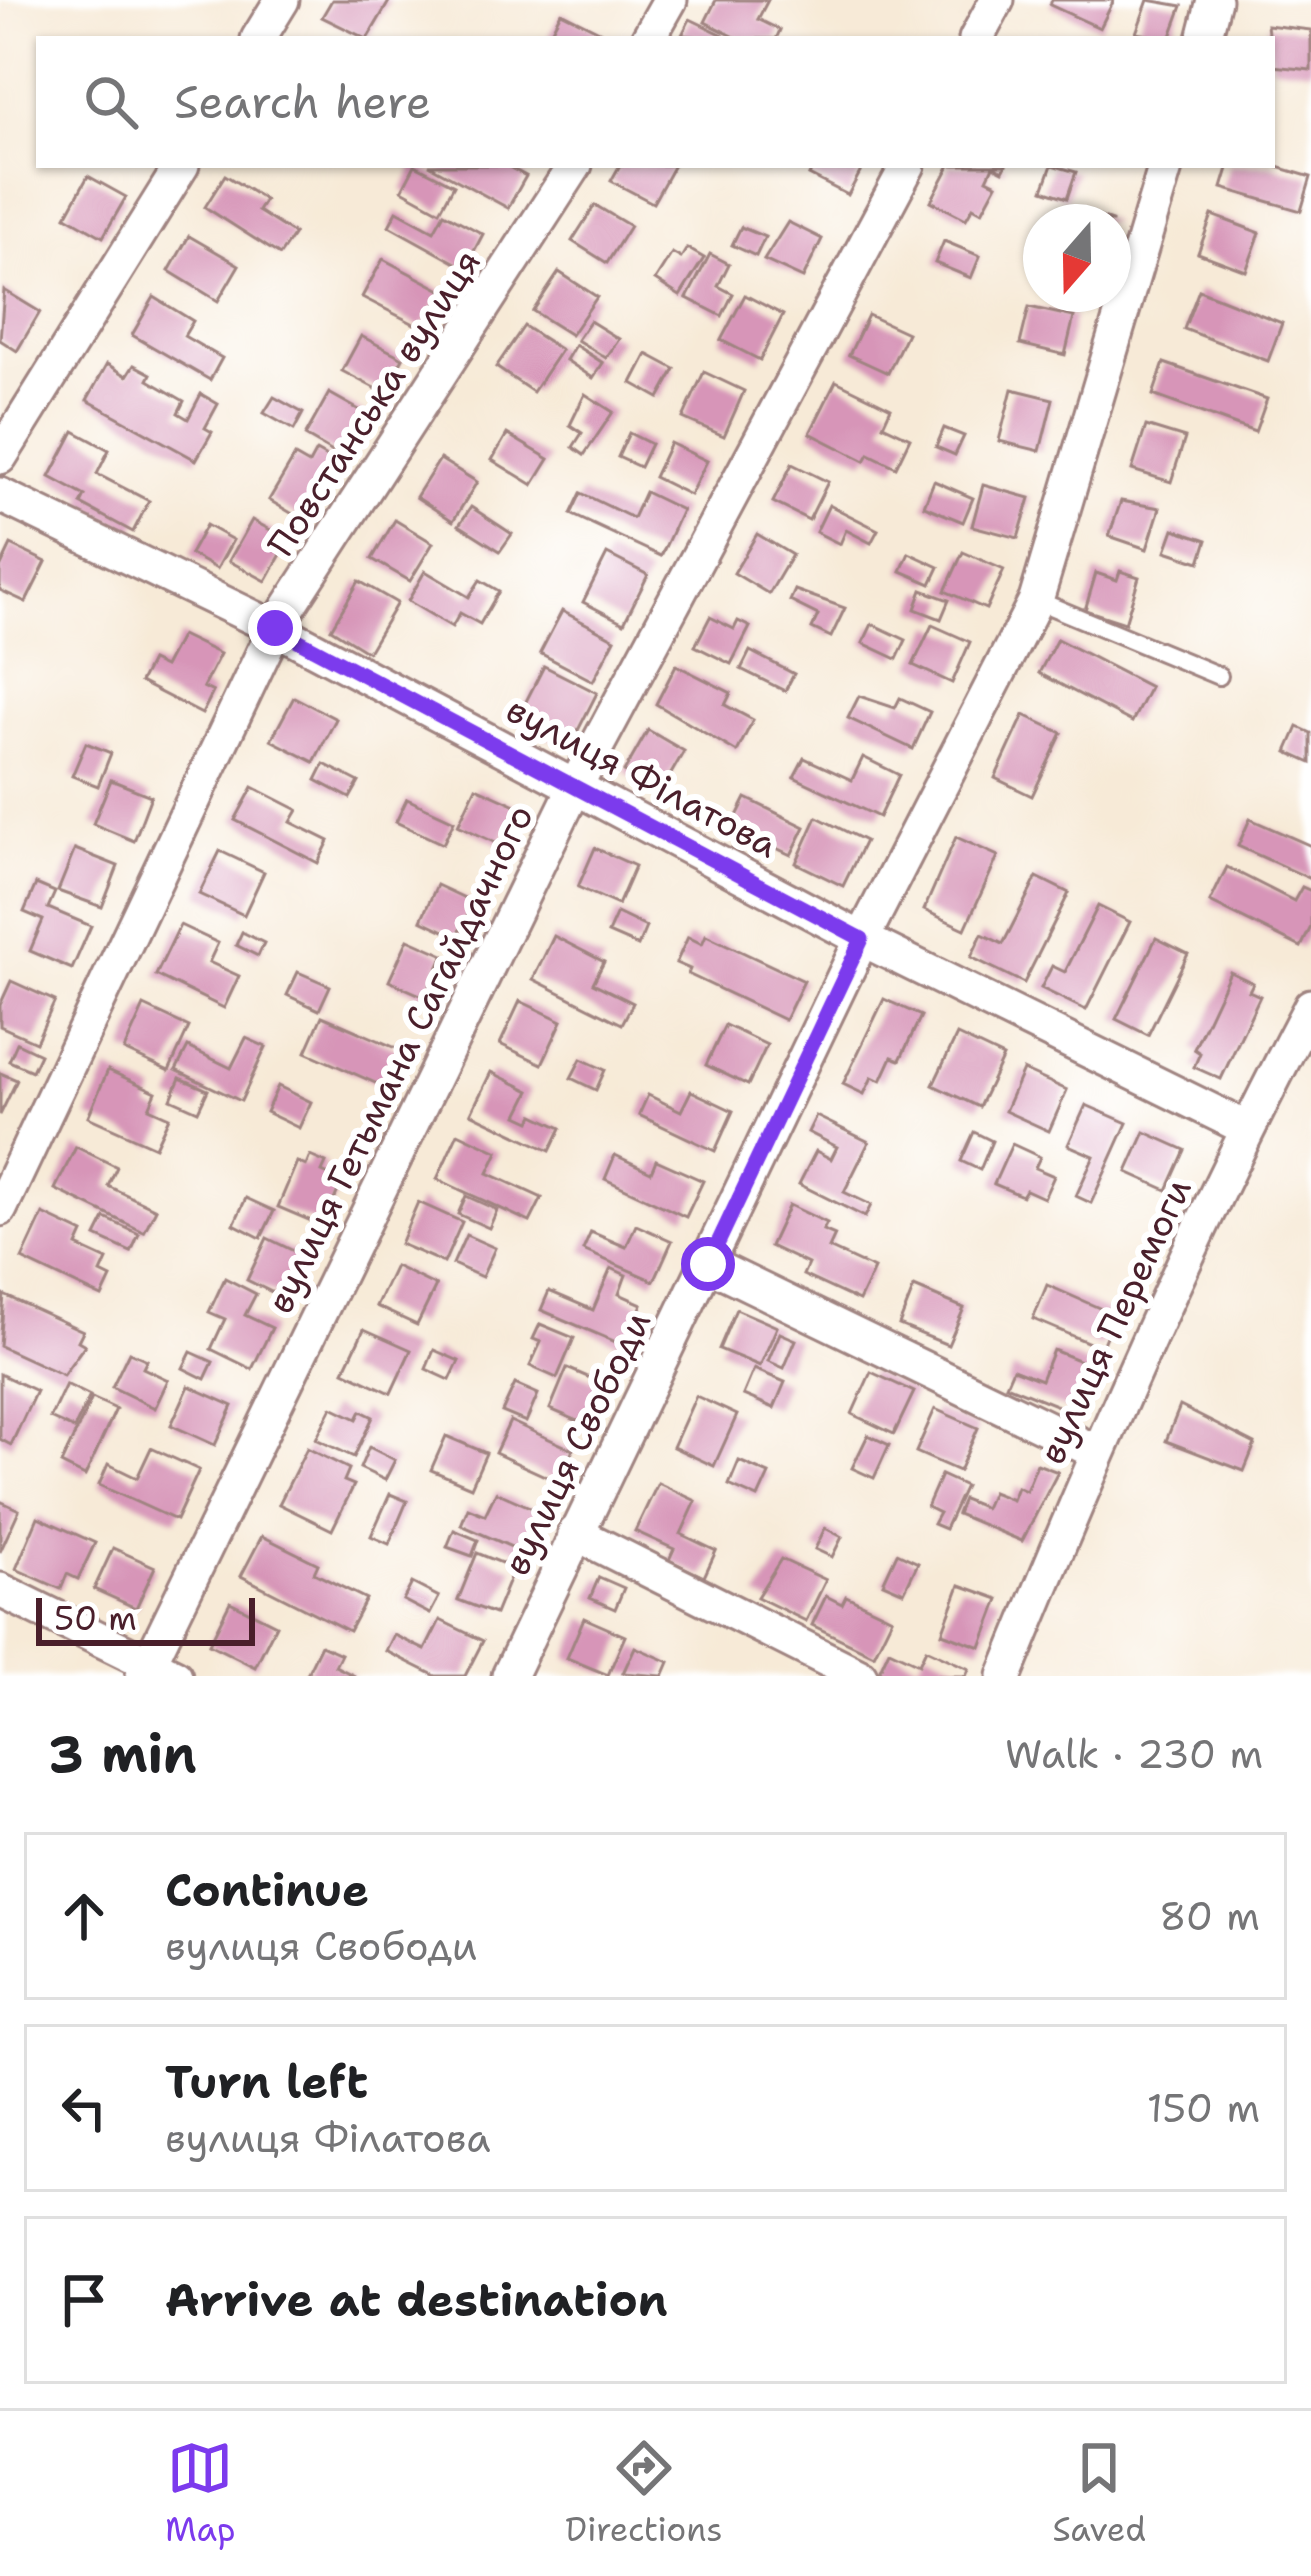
<!DOCTYPE html>
<html lang="en">
<head>
<meta charset="utf-8">
<style>
  body { margin:0; font-family:"Shantell Sans",sans-serif; background:#f6f6f6; color:#202124 }
  .compass { position:absolute; left:1023px; top:204px; width:108px; height:108px; border-radius:50%; background:#fff; box-shadow:0 3px 9px #0004; rotate:200deg }
  .scale { position:absolute; left:36px; bottom:30px; width:219px; box-sizing:border-box; padding-left:12px; border:6px solid #4a1f2b; border-top:0; font-size:33px; line-height:42px; white-space:nowrap; color:#4a1f2b; -webkit-text-stroke:9px #fff; paint-order:stroke }
  .stop { position:absolute; width:36px; height:36px; margin:-27px; border:9px solid #7c3aed; border-radius:50%; background:#fff }
  .stop.end { background:#7c3aed; border-color:#fff; box-shadow:0 3px 12px #0008 }
  .list { margin:0; padding:0; list-style:none }
  h2 { display:flex; justify-content:space-between; align-items:center; height:156px; margin:0; padding:0 48px; font-size:51px }
  h2 small { font-size:39px; font-weight:400; color:#757577 }
  .list li { display:grid; grid-template-columns:78px 1fr auto; gap:36px; align-items:center; box-sizing:border-box; height:168px; margin:0 24px 24px; padding:0 24px; border:3px solid #e0e0e0; border-radius:0px }
  .list b { display:block; font-size:45px; white-space:nowrap }
  .list p { margin:0; font-size:39px; white-space:nowrap; color:#757577 }
  .list em { font-size:39px; font-style:normal; color:#757577 }
  .icon { flex:none; width:66px; height:66px; fill:none; stroke:currentColor; stroke-width:2; stroke-linecap:round; stroke-linejoin:round }
  .map { position:relative; flex:none; width:1311px; height:1676px; overflow:hidden }
  .search { position:absolute; background:#fff; box-shadow:0 3px 9px #0004; left:36px; right:36px; top:36px; height:132px; display:flex; align-items:center; gap:30px; box-sizing:border-box; padding:0 42px; border-radius:0px; color:#757577; font-size:45px }
  .sheet { height:732px; background:#fff }
  nav { display:flex; justify-content:space-around; align-items:center; box-sizing:border-box; height:168px; border-top:3px solid #e0e0e0; background:#fff; font-size:33px; color:#757577 }
  nav a { display:grid; justify-items:center; gap:6px }
  nav .on { color:#7c3aed }
  .map>svg:first-child { display:block }
  .building { fill:#d795b8 }
  .lines { fill:none; stroke-linecap:round; stroke-linejoin:round }
  .lane-casing { stroke:#a08481; stroke-width:22 }
  .street-casing { stroke:#a08481; stroke-width:39 }
  .lane { stroke:#fff; stroke-width:16 }
  .street { stroke:#fff; stroke-width:33 }
  .route { stroke:#7c3aed; stroke-width:15 }
  .labels { text-anchor:middle; dominant-baseline:central; stroke-width:12; stroke-linejoin:round; paint-order:stroke }
  .street-label { font-size:36px; fill:#4a1f2b; stroke:#fff }
</style>
</head>
<body>
<div class="map">
<svg width="1311" height="1676" viewBox="0 0 1311 1676">
  <rect width="100%" height="100%" fill="#fff"/>
  <filter id="ink" filterUnits="userSpaceOnUse"><feTurbulence type="fractalNoise" baseFrequency=".00833" numOctaves="2"/><feDisplacementMap in="SourceGraphic" scale="24" xChannelSelector="R" yChannelSelector="G"/><feConvolveMatrix kernelMatrix="1 2 1 2 8 2 1 2 1" color-interpolation-filters="sRGB"/></filter>
  <filter id="wash" filterUnits="userSpaceOnUse"><feTurbulence type="fractalNoise" baseFrequency=".004" numOctaves="4" result="noise"/><feDisplacementMap in="SourceGraphic" scale="48" xChannelSelector="R" yChannelSelector="G"/><feGaussianBlur stdDeviation="2.7" result="paint"/><feColorMatrix in="noise" values="0 0 0 0 0 0 0 0 0 0 0 0 0 0 0 0 0 1.4 0 .05"/><feComposite in="paint" operator="in"/></filter>
  <g filter="url(#wash)">
    <rect width="100%" height="100%" fill="#f7ead7"/>
    <g id="blocks">
      <g class="building">
        <polygon points="332,0 390,0 367,39 322,17"/>
        <polygon points="716,0 768,0 758,19 780,30 776,39 739,39 705,22"/>
        <polygon points="1052,0 1114,0 1100,28 1050,5"/>
        <polygon points="1148,0 1182,6 1170,39 1136,33"/>
        <polygon points="561,12 601,32 598,39 547,39"/>
        <polygon points="690,19 723,35 721,39 682,35"/>
        <polygon points="1267,25 1311,30 1311,70 1272,66"/>
        <polygon points="415,165 454,185 440,211 402,190"/>
        <polygon points="429,165 505,165 526,176 508,208"/>
        <polygon points="620,165 674,165 653,203 611,181"/>
        <polygon points="814,165 864,165 848,195 809,175"/>
        <polygon points="950,165 1006,165 1003,171 993,166 987,179 997,184 982,212 973,207 966,219 931,201"/>
        <polygon points="1052,165 1076,172 1067,198 1043,190"/>
        <polygon points="1229,165 1271,165 1311,177 1301,211 1222,188"/>
        <polygon points="225,175 265,200 258,211 294,234 280,255 205,207"/>
        <polygon points="88,176 126,197 103,237 66,216"/>
        <polygon points="595,205 630,226 607,263 572,241"/>
        <polygon points="1071,207 1112,221 1112,222 1065,222"/>
        <polygon points="397,211 434,231 444,213 483,234 465,268 389,226"/>
        <polygon points="1212,215 1260,233 1246,271 1198,253"/>
        <polygon points="788,222 822,239 803,278 764,260"/>
        <polygon points="741,227 765,237 756,256 732,245"/>
        <polygon points="189,236 239,265 218,301 169,271"/>
        <polygon points="944,241 980,256 971,278 935,263"/>
        <polygon points="687,248 704,258 680,296 655,280 672,253 681,258"/>
        <polygon points="710,254 729,264 718,286 733,294 722,316 687,298"/>
        <polygon points="383,259 443,291 422,328 362,297"/>
        <polygon points="559,272 597,297 571,335 533,311"/>
        <polygon points="4,290 40,312 17,351 0,340"/>
        <polygon points="1199,290 1282,323 1268,361 1184,329"/>
        <polygon points="745,295 783,315 760,360 721,340"/>
        <polygon points="154,297 193,321 184,336 222,358 210,380 132,335"/>
        <polygon points="1029,307 1074,317 1065,355 1020,344"/>
        <polygon points="868,315 907,333 888,373 849,355"/>
        <polygon points="590,321 619,339 606,358 577,340"/>
        <polygon points="524,326 561,350 533,392 496,367"/>
        <polygon points="361,336 403,358 384,393 342,371"/>
        <polygon points="575,345 603,363 593,378 566,360"/>
        <polygon points="647,354 675,369 659,398 632,383"/>
        <polygon points="1164,363 1267,399 1255,432 1153,395"/>
        <polygon points="107,364 127,376 134,365 151,374 148,380 184,401 178,413 188,419 201,394 218,404 205,428 212,432 196,460 87,400"/>
        <polygon points="704,372 744,391 724,436 683,418"/>
        <polygon points="836,381 891,408 883,425 910,438 896,467 869,454 865,461 810,433"/>
        <polygon points="1012,389 1053,399 1040,451 999,441"/>
        <polygon points="329,393 368,415 343,458 305,436"/>
        <polygon points="585,394 613,412 584,455 573,447 582,433 570,425"/>
        <polygon points="274,397 303,413 294,430 264,413"/>
        <polygon points="1146,426 1185,438 1171,482 1132,470"/>
        <polygon points="944,428 964,436 955,455 936,447"/>
        <polygon points="74,431 109,450 97,474 149,501 133,532 81,504 85,496 50,477"/>
        <polygon points="629,433 651,444 640,467 618,457"/>
        <polygon points="507,434 549,459 533,485 492,460"/>
        <polygon points="670,443 707,461 690,495 654,477"/>
        <polygon points="316,451 344,467 336,480 329,475 303,520 269,500 295,456 309,464"/>
        <polygon points="440,459 477,482 453,521 416,497"/>
        <polygon points="792,464 828,482 809,520 773,502"/>
        <polygon points="934,481 973,498 963,522 924,506"/>
        <polygon points="983,485 1030,498 1018,538 972,526"/>
        <polygon points="645,492 682,510 661,556 571,514 581,493 633,518"/>
        <polygon points="1121,501 1160,508 1147,549 1109,536"/>
        <polygon points="829,505 878,530 871,543 846,530 840,544 816,532"/>
        <polygon points="471,507 512,534 500,551 459,525"/>
        <polygon points="252,520 289,540 266,581 229,561"/>
        <polygon points="395,520 433,543 410,581 372,559"/>
        <polygon points="206,525 233,540 217,569 190,554"/>
        <polygon points="1174,529 1207,540 1200,562 1166,551"/>
        <polygon points="757,534 792,555 769,594 734,573"/>
        <polygon points="11,545 46,562 26,602 0,590 0,568"/>
        <polygon points="963,552 1004,570 986,609 945,591"/>
        <polygon points="909,553 939,567 931,584 901,571"/>
        <polygon points="607,554 648,575 624,623 583,602"/>
        <polygon points="425,571 469,597 480,580 499,591 480,624 460,613 452,627 408,601"/>
        <polygon points="1120,571 1139,577 1125,623 1085,610 1096,573 1117,580"/>
        <polygon points="359,581 397,603 368,652 331,629"/>
        <polygon points="795,590 845,608 831,637 812,628 818,615 790,601"/>
        <polygon points="922,590 949,600 941,619 915,609"/>
        <polygon points="562,611 615,639 593,681 540,653"/>
        <polygon points="710,617 734,629 738,621 750,627 731,664 695,646"/>
        <polygon points="872,624 906,640 897,659 863,643"/>
        <polygon points="932,625 970,642 952,683 913,665"/>
        <polygon points="181,635 220,654 203,687 213,692 202,714 140,682 151,661 164,667"/>
        <polygon points="1057,639 1150,687 1132,722 1039,673"/>
        <polygon points="750,651 794,674 785,691 741,669"/>
        <polygon points="676,665 731,693 725,705 753,720 737,752 656,704"/>
        <polygon points="544,666 597,693 569,748 516,721"/>
        <polygon points="859,696 895,708 900,698 930,712 913,749 848,718"/>
        <polygon points="294,697 336,719 314,762 271,740"/>
        <polygon points="1024,715 1062,733 1032,796 995,778"/>
        <polygon points="1298,727 1311,733 1311,763 1287,752"/>
        <polygon points="648,730 684,751 660,793 624,772"/>
        <polygon points="86,743 111,753 98,786 72,776"/>
        <polygon points="863,757 899,775 879,817 794,777 804,758 852,780"/>
        <polygon points="324,764 359,782 350,798 316,780"/>
        <polygon points="111,780 151,796 134,841 93,824"/>
        <polygon points="253,787 298,810 291,822 329,841 318,863 235,820"/>
        <polygon points="476,787 518,806 500,845 458,825"/>
        <polygon points="746,798 805,827 791,855 755,838 751,848 727,836"/>
        <polygon points="407,799 454,821 443,844 396,822"/>
        <polygon points="817,817 865,841 843,886 796,863"/>
        <polygon points="1250,819 1311,846 1311,879 1238,846"/>
        <polygon points="956,837 998,856 965,929 924,910"/>
        <polygon points="595,848 635,866 618,905 578,887"/>
        <polygon points="75,849 118,866 102,907 58,891"/>
        <polygon points="220,851 264,872 244,915 199,894"/>
        <polygon points="1227,867 1294,901 1302,887 1311,891 1311,927 1301,947 1210,902"/>
        <polygon points="1037,877 1069,893 1024,983 971,957 982,934 1003,944"/>
        <polygon points="36,884 55,892 48,908 91,926 72,969 30,951 43,920 24,912"/>
        <polygon points="437,885 473,902 457,937 421,920"/>
        <polygon points="1098,906 1130,922 1086,1010 1041,988 1052,966 1065,972"/>
        <polygon points="617,913 646,927 638,946 608,933"/>
        <polygon points="180,925 218,943 209,962 239,976 224,1008 156,975"/>
        <polygon points="242,932 264,943 258,956 236,945"/>
        <polygon points="706,935 804,981 785,1020 688,974 690,969 676,963 688,937 702,944"/>
        <polygon points="554,936 604,962 593,983 633,1003 622,1024 533,979"/>
        <polygon points="1156,938 1188,954 1148,1035 1116,1019"/>
        <polygon points="408,939 444,955 425,997 389,981"/>
        <polygon points="298,972 330,986 319,1010 287,995"/>
        <polygon points="1230,972 1253,983 1249,991 1260,996 1221,1079 1194,1067 1200,1053 1194,1049"/>
        <polygon points="11,981 55,1001 36,1042 0,1026 0,1005"/>
        <polygon points="884,999 921,1016 900,1060 892,1057 881,1081 872,1077 864,1094 843,1084"/>
        <polygon points="520,1001 562,1021 542,1064 500,1044"/>
        <polygon points="144,1006 189,1027 169,1071 124,1050"/>
        <polygon points="322,1016 405,1052 389,1089 306,1052"/>
        <polygon points="725,1025 767,1045 748,1085 706,1065"/>
        <polygon points="957,1035 1003,1057 979,1107 933,1085"/>
        <polygon points="246,1038 266,1047 241,1101 176,1070 188,1047 231,1068"/>
        <polygon points="17,1043 40,1054 32,1071 9,1061"/>
        <polygon points="581,1059 605,1070 596,1090 571,1078"/>
        <polygon points="108,1070 156,1092 149,1108 169,1117 155,1147 88,1117"/>
        <polygon points="1023,1070 1067,1090 1049,1131 1005,1111"/>
        <polygon points="491,1072 530,1091 518,1115 531,1121 534,1115 561,1128 550,1151 471,1113"/>
        <polygon points="0,1073 17,1080 0,1115"/>
        <polygon points="180,1078 208,1090 198,1111 171,1099"/>
        <polygon points="278,1086 311,1102 299,1128 266,1112"/>
        <polygon points="691,1091 733,1111 715,1151 639,1115 648,1095 681,1111"/>
        <polygon points="1086,1105 1127,1123 1091,1203 1076,1196 1094,1156 1068,1145"/>
        <polygon points="816,1116 869,1142 844,1192 871,1205 865,1217 799,1184 816,1151 831,1159 837,1147 808,1132"/>
        <polygon points="974,1132 992,1141 980,1170 961,1161"/>
        <polygon points="1145,1132 1185,1150 1167,1190 1127,1172"/>
        <polygon points="458,1133 498,1152 488,1173 542,1198 530,1222 437,1179"/>
        <polygon points="1012,1144 1040,1157 1035,1168 1054,1176 1044,1198 1026,1190 1022,1196 994,1184"/>
        <polygon points="76,1147 117,1167 108,1186 156,1209 144,1232 55,1189"/>
        <polygon points="615,1155 651,1172 656,1160 703,1181 686,1217 605,1179"/>
        <polygon points="310,1156 326,1163 322,1172 342,1181 323,1226 278,1207 297,1162 306,1166"/>
        <polygon points="466,1196 497,1210 489,1228 458,1214"/>
        <polygon points="246,1198 274,1211 261,1238 234,1224"/>
        <polygon points="418,1202 462,1222 444,1263 400,1244"/>
        <polygon points="789,1205 827,1223 823,1230 835,1235 829,1248 874,1269 859,1301 803,1275 808,1264 770,1246"/>
        <polygon points="43,1214 83,1233 77,1246 107,1260 101,1273 111,1278 102,1297 22,1259"/>
        <polygon points="105,1218 139,1234 131,1252 96,1236"/>
        <polygon points="636,1225 672,1241 654,1281 583,1250 591,1232 626,1247"/>
        <polygon points="466,1235 495,1248 482,1277 453,1264"/>
        <polygon points="267,1238 306,1257 286,1299 247,1280"/>
        <polygon points="395,1266 436,1286 417,1325 376,1306"/>
        <polygon points="611,1268 626,1275 619,1294 642,1304 625,1346 541,1310 549,1291 593,1310"/>
        <polygon points="225,1278 256,1294 245,1315 272,1328 252,1369 211,1349 225,1319 209,1312"/>
        <polygon points="1047,1285 1115,1315 1101,1348 1033,1319"/>
        <polygon points="914,1287 964,1308 948,1345 899,1325"/>
        <polygon points="4,1295 83,1331 78,1341 85,1345 63,1375 0,1346"/>
        <polygon points="736,1309 777,1327 760,1366 719,1349"/>
        <polygon points="540,1324 574,1338 557,1378 530,1366 541,1342 533,1339"/>
        <polygon points="364,1329 411,1350 391,1393 344,1371"/>
        <polygon points="780,1333 796,1340 784,1368 768,1361"/>
        <polygon points="434,1350 459,1361 450,1380 426,1369"/>
        <polygon points="1053,1350 1093,1366 1075,1413 1006,1385 1013,1369 1041,1380"/>
        <polygon points="129,1352 147,1360 143,1368 168,1380 155,1408 112,1387"/>
        <polygon points="191,1352 213,1362 205,1379 183,1368"/>
        <polygon points="567,1368 604,1384 587,1425 550,1409"/>
        <polygon points="754,1369 785,1382 774,1408 743,1395"/>
        <polygon points="871,1372 914,1392 894,1434 852,1414"/>
        <polygon points="0,1374 36,1391 11,1445 0,1439"/>
        <polygon points="66,1384 90,1396 74,1429 50,1418"/>
        <polygon points="515,1384 538,1394 526,1422 502,1412"/>
        <polygon points="189,1386 233,1406 215,1445 171,1425"/>
        <polygon points="696,1396 737,1415 714,1466 673,1447"/>
        <polygon points="92,1398 116,1409 85,1476 61,1464"/>
        <polygon points="1180,1406 1255,1444 1244,1471 1166,1441"/>
        <polygon points="332,1407 357,1419 361,1411 373,1417 354,1457 316,1439"/>
        <polygon points="935,1409 978,1428 959,1471 916,1452"/>
        <polygon points="510,1421 573,1450 558,1482 495,1453"/>
        <polygon points="868,1435 889,1445 874,1478 852,1468"/>
        <polygon points="446,1436 486,1453 471,1487 431,1470"/>
        <polygon points="369,1447 395,1460 385,1480 360,1468"/>
        <polygon points="151,1448 199,1470 176,1520 99,1485 108,1464 137,1478"/>
        <polygon points="307,1448 349,1469 344,1481 354,1485 332,1530 279,1504"/>
        <polygon points="739,1461 769,1474 758,1498 729,1485"/>
        <polygon points="1037,1464 1058,1472 1022,1541 957,1514 963,1499 985,1508 992,1492 1012,1500 1017,1487 1026,1491"/>
        <polygon points="941,1475 965,1486 945,1529 933,1524 939,1513 927,1507"/>
        <polygon points="658,1483 696,1501 681,1534 716,1551 704,1577 669,1560 674,1549 635,1531"/>
        <polygon points="496,1492 541,1512 523,1552 461,1525 468,1508 485,1515"/>
        <polygon points="390,1494 407,1501 389,1544 371,1536"/>
        <polygon points="0,1501 19,1510 0,1552"/>
        <polygon points="38,1517 95,1543 78,1579 67,1574 61,1589 16,1569"/>
        <polygon points="825,1528 842,1537 832,1557 815,1549"/>
        <polygon points="454,1530 478,1540 472,1556 447,1547"/>
        <polygon points="262,1536 318,1564 314,1573 366,1599 349,1631 241,1576"/>
        <polygon points="113,1548 155,1567 136,1608 94,1589"/>
        <polygon points="477,1553 514,1568 495,1614 458,1600"/>
        <polygon points="897,1553 918,1563 904,1592 883,1583"/>
        <polygon points="781,1559 826,1580 806,1621 757,1597"/>
        <polygon points="599,1577 624,1588 615,1609 590,1598"/>
        <polygon points="412,1583 439,1597 430,1614 403,1600"/>
        <polygon points="960,1585 999,1599 981,1647 942,1633"/>
        <polygon points="826,1596 842,1604 846,1596 892,1618 874,1655 812,1625"/>
        <polygon points="230,1602 276,1625 255,1667 209,1644"/>
        <polygon points="584,1618 625,1636 608,1675 567,1658"/>
        <polygon points="440,1620 483,1641 465,1676 436,1676 386,1651 394,1635 425,1650"/>
        <polygon points="321,1645 341,1654 335,1666 355,1676 306,1676"/>
        <polygon points="635,1647 669,1662 663,1676 623,1673"/>
        <polygon points="926,1649 969,1669 966,1676 877,1676 889,1650 919,1664"/>
      </g>
    </g>
  </g>
  <g filter="url(#ink)">
    <use href="#blocks" fill-opacity="0" stroke="#a08481" stroke-width="3"/>
    <g class="lines">
      <g class="lane-casing">
        <polyline id="lane" points="1036,600 1219,676"/>
      </g>
      <g class="street-casing">
        <g id="street">
          <polyline points="258,39 282,0"/>
          <polyline points="648,39 670,0"/>
          <polyline points="976,39 997,0"/>
          <polyline points="1204,39 1214,0"/>
          <polyline points="0,457 182,165"/>
          <polyline points="0,495 275,628 862,939 1246,1128"/>
          <polyline points="0,1209 275,628 575,165"/>
          <polyline points="708,1264 1096,1452"/>
          <polyline points="575,1533 860,1676"/>
          <polyline points="0,1590 175,1676"/>
          <polyline points="143,1676 576,785 908,165"/>
          <polyline points="509,1676 862,939 1036,600 1166,165"/>
          <path d="M1005,1676C1098,1448 1196,1224 1311,1006"/>
        </g>
      </g>
      <use href="#lane" class="lane"/>
      <use href="#street" class="street"/>
    </g>
  </g>
  <g class="lines" filter="url(#ink)">
    <polyline class="route" points="275,628 862,939 708,1264"/>
  </g>
  <g class="labels">
    <g class="street-label">
      <text transform="translate(374 403) rotate(-57)">Повстанська вулиця</text>
      <text transform="translate(642 777) rotate(28)">вулиця Філатова</text>
      <text transform="translate(400 1059) rotate(-64)">вулиця Гетьмана Сагайдачного</text>
      <text transform="translate(1115 1321) rotate(-65)">вулиця Перемоги</text>
      <text transform="translate(577 1443) rotate(-64)">вулиця Свободи</text>
    </g>
  </g>
</svg>
<svg class="compass" viewBox="-18 -18 36 36"><path d="M0-13l5 13h-10z" fill="#e53935"/><path d="M0 13l5-13h-10z" fill="#757577"/></svg>
<div class="scale">50 m</div>
<div class="stop" style="left:708px;top:1264px"></div>
<div class="stop end" style="left:275px;top:628px"></div>
<div class="search"><svg class="icon" aria-label="search" viewBox="0 0 24 24"><circle cx="10" cy="10" r="6"/><path d="M15 15l6 6"/></svg>Search here</div>
</div>
<section class="sheet">
<h2>3 min<small>Walk · 230 m</small></h2>
<ul class="list">
<li><svg class="icon" aria-label="ahead" viewBox="0 0 24 24"><path d="M12 20V5M6 11l6-6 6 6"/></svg><div><b>Continue</b><p>вулиця Свободи</p></div><em>80 m</em></li>
<li><svg class="icon" aria-label="left" viewBox="0 0 24 24"><path d="M17 20v-9H6M10 6l-5 5 5 5"/></svg><div><b>Turn left</b><p>вулиця Філатова</p></div><em>150 m</em></li>
<li><svg class="icon" aria-label="arrive" viewBox="0 0 24 24"><path d="M6 21V4h12l-3 4 3 4H6"/></svg><div><b>Arrive at destination</b></div></li>
</ul>
</section>
<nav>
<a class="on"><svg class="icon" aria-label="map" viewBox="0 0 24 24"><path d="M3 6l6-2 6 2 6-2v14l-6 2-6-2-6 2zM9 4v14M15 6v14"/></svg>Map</a>
<a><svg class="icon" aria-label="directions" viewBox="0 0 24 24"><path d="M12 3l9 9-9 9-9-9zM9 14v-3h6M13 9l2 2-2 2"/></svg>Directions</a>
<a><svg class="icon" aria-label="saved" viewBox="0 0 24 24"><path d="M7 4h10v16l-5-4-5 4z"/></svg>Saved</a>
</nav>
</body>
</html>
